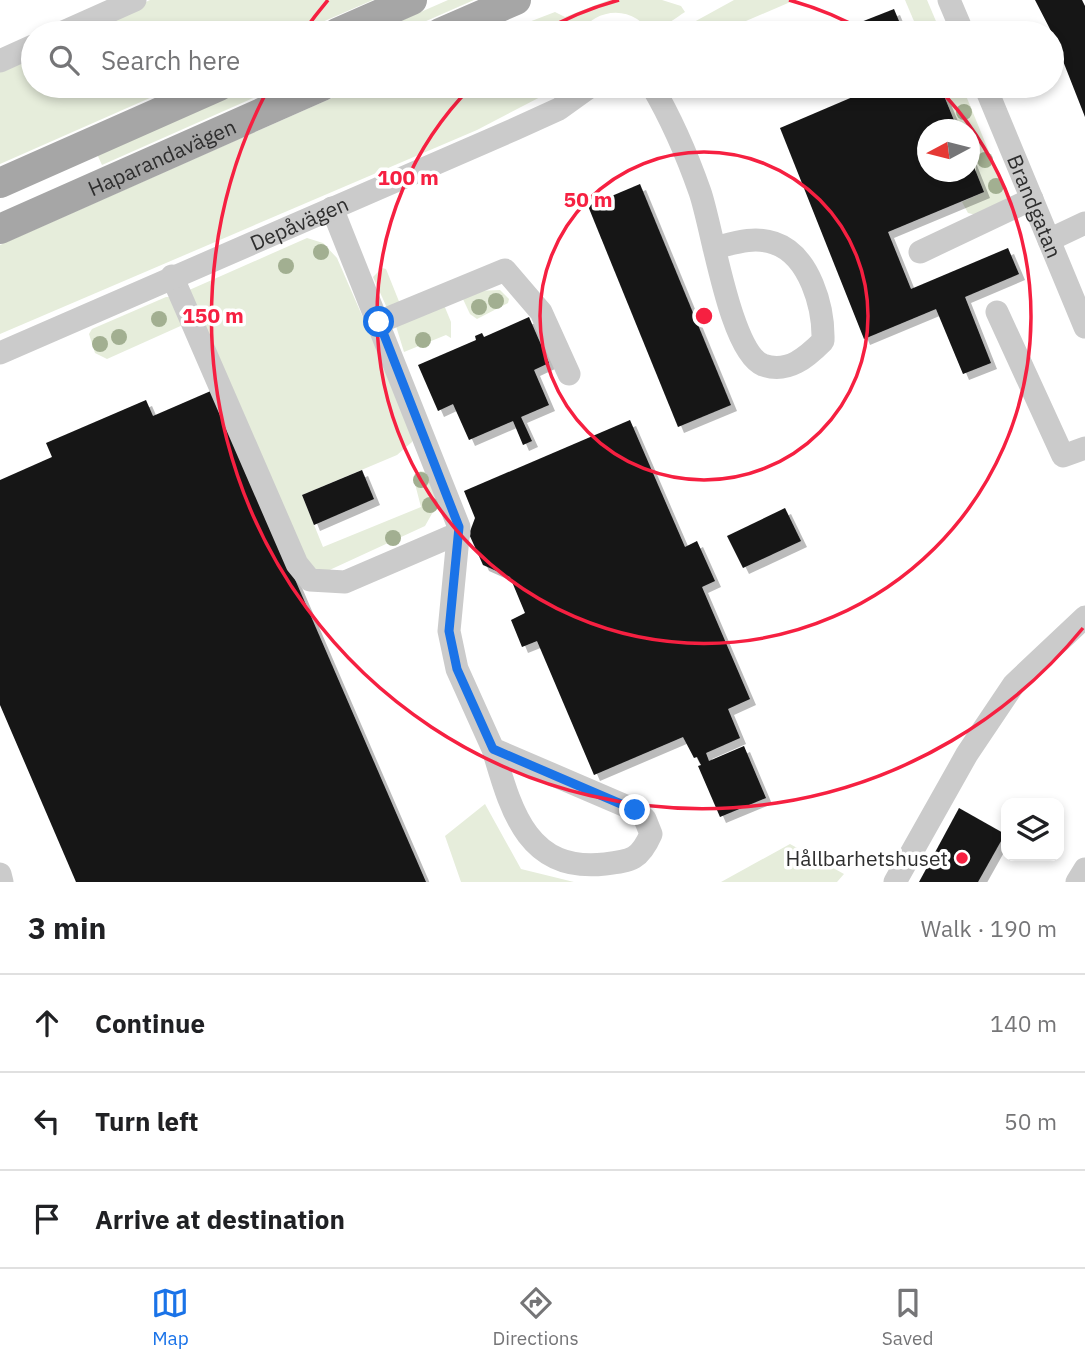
<!DOCTYPE html>
<html lang="en">
<head>
<meta charset="utf-8">
<style>
  body { margin:0; font-family:"IBM Plex Sans",sans-serif; background:#f2f2f2; color:#202124 }
  .controls { position:absolute; right:21px; bottom:21px; display:grid; overflow:hidden; border-radius:14px; box-shadow:0 4px 10px #0003 }
  .controls button { width:63px; height:63px; display:grid; place-items:center; padding:0; border:0; border-bottom:2px solid #e0e0e0; background:#fff; color:#202124; font:35px sans-serif }
  .compass { position:absolute; left:917px; top:119px; width:63px; height:63px; border-radius:50%; background:#fff; box-shadow:0 4px 10px #0003; rotate:263deg }
  .stop { position:absolute; width:21px; height:21px; margin:-16px; border:5px solid #1a73e8; border-radius:50%; background:#fff }
  .stop.end { background:#1a73e8; border-color:#fff; box-shadow:0 2px 7px #0008 }
  .list { margin:0; padding:0; list-style:none }
  h2 { display:flex; justify-content:space-between; align-items:center; height:91px; margin:0; padding:0 28px; font-size:30px }
  h2 small { font-size:23px; font-weight:400; color:#757577 }
  .list li { display:grid; grid-template-columns:46px 1fr auto; gap:21px; align-items:center; box-sizing:border-box; height:98px; padding:0 28px; border-top:2px solid #e0e0e0 }
  .list b { display:block; font-size:26px; white-space:nowrap }
  .list em { font-size:23px; font-style:normal; color:#757577 }
  .icon { flex:none; width:38px; height:38px; fill:none; stroke:currentColor; stroke-width:2; stroke-linecap:round; stroke-linejoin:round }
  .map { position:relative; flex:none; width:1085px; height:882px; overflow:hidden }
  .search { position:absolute; background:#fff; box-shadow:0 4px 10px #0003; left:21px; right:21px; top:21px; height:77px; display:flex; align-items:center; gap:18px; box-sizing:border-box; padding:0 24px; border-radius:38px; color:#757577; font-size:26px }
  .sheet { height:385px; background:#fff }
  nav { display:flex; justify-content:space-around; align-items:center; box-sizing:border-box; height:98px; border-top:2px solid #e0e0e0; background:#fff; font-size:19px; color:#757577 }
  nav a { display:grid; justify-items:center; gap:4px }
  nav .on { color:#1a73e8 }
  .map>svg:first-child { display:block }
  .green { fill:#e6eddb }
  .building { fill:#151515; filter:url(#shadow) }
  .lines { fill:none; stroke-linecap:round; stroke-linejoin:round }
  .minor { stroke:#cbcbcb; stroke-width:23 }
  .major { stroke:#a6a6a6; stroke-width:30 }
  .tree { fill:#a2af91 }
  .route { stroke:#1a73e8; stroke-width:9 }
  .ring { fill:none; stroke:#f62041; stroke-width:3.5 }
  .poi-dot { fill:#f62041; stroke:#fff; stroke-width:2.5 }
  .labels { text-anchor:middle; dominant-baseline:central; stroke-width:7; stroke-linejoin:round; paint-order:stroke }
  .street-label { font-size:21px; fill:#2e2e2e; stroke:#fff }
  .poi-label { font-size:21px; fill:#2e2e2e; stroke:#fff; text-anchor:end }
  .centre { fill:#f62041; stroke:#fff; stroke-width:3.5 }
  .ring-label { font-size:21px; text-anchor:middle; font-weight:bold; fill:#f62041; stroke:#fff; stroke-width:7; stroke-linejoin:round; paint-order:stroke }
</style>
</head>
<body>
<div class="map">
<svg width="1085" height="882" viewBox="0 0 1085 882">
  <defs>
    <filter id="shadow"><feDropShadow dx="6" dy="6" stdDeviation="0" flood-color="#0004"/></filter>
  </defs>
  <rect width="100%" height="100%" fill="#fff"/>
  <g class="green">
    <polygon points="150,0 373,0 297,33 79,33"/>
    <polygon points="448,0 474,0 399,33 373,33"/>
    <path d="M609,0H662L681,6L685,12C677,17 665,27 656,28C647,29 643,23 637,19C617,6 592,14 579,33H500L555,12L565,17Z"/>
    <polygon points="734,0 795,0 718,33 674,33"/>
    <polygon points="905,0 927,0 941,33 919,33"/>
    <polygon points="33,53 33,86 177,86 0,164 0,68"/>
    <polygon points="253,86 280,86 102,165 97,154"/>
    <polygon points="359,86 554,86 548,93 477,130 0,334 0,245"/>
    <polygon points="940,86 962,86 1008,198 976,215 968,213 962,202 984,192 970,157 970,130 958,129"/>
    <polygon points="307,238 323,243 337,258 414,435 412,442 397,455 302,495 323,547 421,507 414,480 420,471 425,472 438,503 425,526 323,573 307,567 187,291"/>
    <polygon points="382,268 386,269 400,304 387,308 373,277"/>
    <polygon points="500,290 509,299 508,303 477,319 470,314 462,297 476,291"/>
    <polygon points="166,297 173,297 185,324 107,359 95,353 89,334 92,329"/>
    <polygon points="444,305 451,322 451,338 446,335 404,352 396,326"/>
    <polygon points="485,804 521,869 574,882 461,882 445,836"/>
    <polygon points="790,844 844,874 837,882 721,882"/>
  </g>
  <g class="building">
    <polygon points="1035,0 1082,0 1085,6 1085,117 1052,33"/>
    <polygon points="894,9 904,33 833,33"/>
    <polygon points="851,86 940,86 958,130 928,130 928,172 970,172 970,157 984,192 888,232 911,289 1008,248 1019,274 965,297 991,363 963,374 936,309 864,339 780,128 855,96"/>
    <polygon points="640,184 731,405 678,427 588,206"/>
    <polygon points="529,317 549,363 534,370 549,405 521,417 532,441 523,445 513,421 469,440 453,404 438,411 418,365 476,340 475,336 482,333 484,337"/>
    <polygon points="213,390 426,882 76,882 0,705 0,480 52,457 46,443 146,400 153,416"/>
    <polygon points="630,420 685,547 697,541 715,581 702,587 750,699 728,709 740,738 706,753 709,761 744,746 766,798 720,817 698,766 701,765 697,757 694,758 683,737 594,775 537,641 522,647 511,620 525,613 510,577 483,565 469,534 475,518 464,491"/>
    <polygon points="362,470 374,499 314,525 302,495"/>
    <polygon points="785,508 801,541 743,568 727,536"/>
    <polygon points="959,808 1005,834 978,882 919,882"/>
  </g>
  <g class="lines">
    <g class="minor">
      <polyline points="949,0 963,33"/>
      <polyline points="61,33 135,0"/>
      <polyline points="0,61 33,46"/>
      <path d="M652,86C672,120 687,155 700,192C712,226 730,352 763,365C788,374 807,357 823,341C824,308 810,255 774,243C754,236 734,243 714,248"/>
      <path id="s1" d="M985,86L1085,327"/>
      <path d="M332,208L459,527L449,631L457,669L493,749L635,810L645,819L651,834C640,859 632,861 605,864C527,873 511,810 493,749"/>
      <polyline points="1049,240 1085,223"/>
      <polyline points="920,252 1032,199"/>
      <polyline points="172,276 297,564 310,580 345,582 459,533"/>
      <polyline points="997,312 1063,456 1085,448"/>
      <polyline points="379,322 505,270 541,312 569,374"/>
      <path id="s2" d="M0,353L515,129L559,109L591,86"/>
      <polyline points="0,874 2,882"/>
      <polyline points="895,882 967,754 1014,684 1085,617"/>
      <polyline points="1077,882 1085,869"/>
    </g>
    <g class="major">
      <polyline points="337,33 412,0"/>
      <polyline points="440,33 516,0"/>
      <polyline points="0,183 219,86"/>
      <path id="s3" d="M0,229L322,86"/>
    </g>
  </g>
  <g class="tree">
    <circle cx="964" cy="112" r="8"/>
    <circle cx="985" cy="160" r="8"/>
    <circle cx="996" cy="186" r="8"/>
    <circle cx="321" cy="252" r="8"/>
    <circle cx="286" cy="266" r="8"/>
    <circle cx="496" cy="301" r="8"/>
    <circle cx="479" cy="307" r="8"/>
    <circle cx="159" cy="319" r="8"/>
    <circle cx="119" cy="337" r="8"/>
    <circle cx="423" cy="340" r="8"/>
    <circle cx="100" cy="344" r="8"/>
    <circle cx="421" cy="480" r="8"/>
    <circle cx="430" cy="505" r="8"/>
    <circle cx="393" cy="538" r="8"/>
  </g>
  <g class="lines">
    <polyline class="route" points="379,322 459,527 449,631 457,669 493,749 635,810"/>
  </g>
  <g class="ring">
    <circle cx="704" cy="316" r="164"/>
    <path d="M540 33A327 327 0 0 1 619 0M789 0A327 327 0 0 1 868 33M937 87A327 327 0 1 1 471 87"/>
    <path d="M1083 628A491 491 0 0 1 268 89M304 31A491 491 0 0 1 328 0"/>
  </g>
  <circle class="poi-dot" cx="962" cy="858" r="7"/>
  <g class="labels">
    <g class="street-label">
      <text stroke="none"><textPath href="#s3" startOffset="177">Haparandavägen</textPath></text>
      <text stroke="none"><textPath href="#s1" startOffset="130">Brandgatan</textPath></text>
      <text stroke="none"><textPath href="#s2" startOffset="326">Depåvägen</textPath></text>
    </g>
    <g class="poi-label">
      <text x="948" y="858">Hållbarhetshuset</text>
    </g>
  </g>
  <circle cx="704" cy="316" r="10" class="centre"/>
  <g class="ring-label">
    <text x="408" y="185">100 m</text>
    <text x="588" y="207">50 m</text>
    <text x="213" y="323">150 m</text>
  </g>
</svg>
<div class="controls">
<button><svg class="icon" aria-label="layers" viewBox="0 0 24 24"><path d="M12 4l9 5-9 5-9-5zM3 14l9 5 9-5"/></svg></button>
</div>
<svg class="compass" viewBox="-18 -18 36 36"><path d="M0-13l5 13h-10z" fill="#e53935"/><path d="M0 13l5-13h-10z" fill="#757577"/></svg>
<div class="stop" style="left:379px;top:322px"></div>
<div class="stop end" style="left:635px;top:810px"></div>
<div class="search"><svg class="icon" aria-label="search" viewBox="0 0 24 24"><circle cx="10" cy="10" r="6"/><path d="M15 15l6 6"/></svg>Search here</div>
</div>
<section class="sheet">
<h2>3 min<small>Walk · 190 m</small></h2>
<ul class="list">
<li><svg class="icon" aria-label="ahead" viewBox="0 0 24 24"><path d="M12 20V5M6 11l6-6 6 6"/></svg><div><b>Continue</b></div><em>140 m</em></li>
<li><svg class="icon" aria-label="left" viewBox="0 0 24 24"><path d="M17 20v-9H6M10 6l-5 5 5 5"/></svg><div><b>Turn left</b></div><em>50 m</em></li>
<li><svg class="icon" aria-label="arrive" viewBox="0 0 24 24"><path d="M6 21V4h12l-3 4 3 4H6"/></svg><div><b>Arrive at destination</b></div></li>
</ul>
</section>
<nav>
<a class="on"><svg class="icon" aria-label="map" viewBox="0 0 24 24"><path d="M3 6l6-2 6 2 6-2v14l-6 2-6-2-6 2zM9 4v14M15 6v14"/></svg>Map</a>
<a><svg class="icon" aria-label="directions" viewBox="0 0 24 24"><path d="M12 3l9 9-9 9-9-9zM9 14v-3h6M13 9l2 2-2 2"/></svg>Directions</a>
<a><svg class="icon" aria-label="saved" viewBox="0 0 24 24"><path d="M7 4h10v16l-5-4-5 4z"/></svg>Saved</a>
</nav>
</body>
</html>
